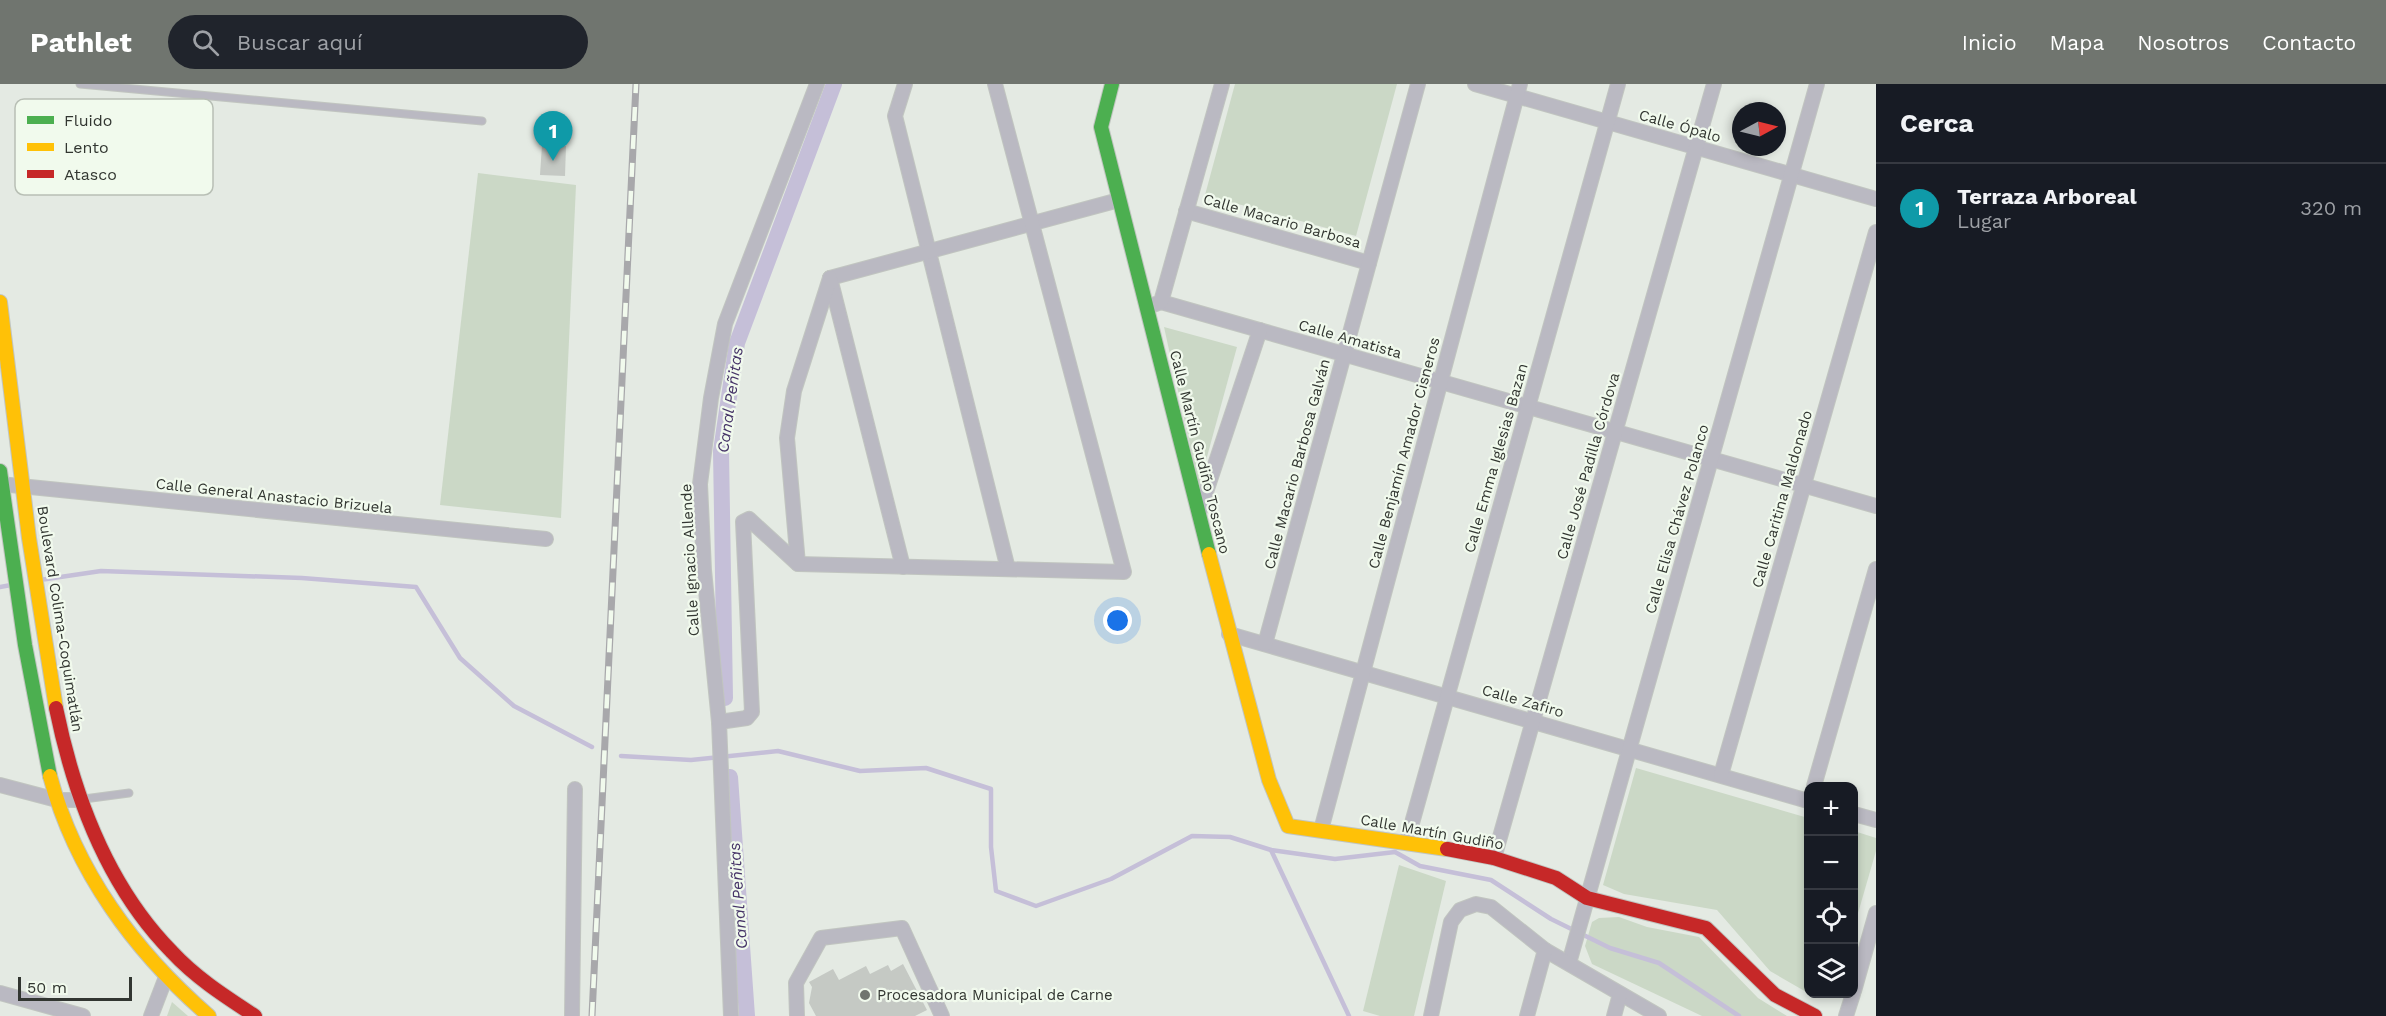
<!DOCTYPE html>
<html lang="es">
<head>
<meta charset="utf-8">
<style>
  body { margin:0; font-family:"Work Sans",sans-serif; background:#20242c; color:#f1f3f6 }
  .controls { position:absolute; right:18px; bottom:18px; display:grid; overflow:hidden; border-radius:12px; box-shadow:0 3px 9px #0003 }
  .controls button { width:54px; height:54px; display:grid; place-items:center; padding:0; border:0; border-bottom:2px solid #363941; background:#171b24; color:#f1f3f6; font:30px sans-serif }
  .compass { position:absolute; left:1732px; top:18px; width:54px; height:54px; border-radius:50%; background:#171b24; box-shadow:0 3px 9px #0003; rotate:83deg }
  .scale { position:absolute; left:18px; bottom:15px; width:114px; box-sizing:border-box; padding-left:6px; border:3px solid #323631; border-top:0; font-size:16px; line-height:21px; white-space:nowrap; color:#323631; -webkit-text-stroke:4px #f1faed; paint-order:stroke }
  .you { position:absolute; left:1118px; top:537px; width:21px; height:21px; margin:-15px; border:4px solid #fff; border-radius:50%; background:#1a73e8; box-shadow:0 0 0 9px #1a73e833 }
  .badge { display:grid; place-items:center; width:39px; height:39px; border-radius:50%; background:#70756f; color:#fff; font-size:20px; font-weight:700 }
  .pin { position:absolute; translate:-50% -50px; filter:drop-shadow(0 2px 3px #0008) }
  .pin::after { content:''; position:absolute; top:32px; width:21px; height:18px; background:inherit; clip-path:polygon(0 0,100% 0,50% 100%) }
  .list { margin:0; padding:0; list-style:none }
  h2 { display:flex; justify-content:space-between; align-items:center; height:78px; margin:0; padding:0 24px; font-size:26px }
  h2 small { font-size:20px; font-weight:400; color:#9ea1a6 }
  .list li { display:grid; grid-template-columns:39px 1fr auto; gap:18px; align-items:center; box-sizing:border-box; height:90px; padding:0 24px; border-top:2px solid #363941 }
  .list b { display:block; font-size:22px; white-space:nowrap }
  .list p { margin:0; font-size:20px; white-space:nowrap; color:#9ea1a6 }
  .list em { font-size:20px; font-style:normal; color:#9ea1a6 }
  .icon { flex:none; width:33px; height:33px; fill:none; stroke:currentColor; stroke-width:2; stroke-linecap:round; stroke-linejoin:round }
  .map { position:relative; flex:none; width:1876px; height:932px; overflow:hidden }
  header { display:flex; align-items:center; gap:36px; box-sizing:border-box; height:84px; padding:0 30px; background:#70756f; color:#fff }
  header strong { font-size:28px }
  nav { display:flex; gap:33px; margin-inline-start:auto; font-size:21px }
  .search { width:420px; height:54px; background:#20242c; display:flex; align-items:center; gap:15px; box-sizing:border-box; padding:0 21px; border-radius:33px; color:#9ea1a6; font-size:22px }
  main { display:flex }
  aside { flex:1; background:#171b24 }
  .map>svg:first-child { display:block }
  .green { fill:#cbd8c6 }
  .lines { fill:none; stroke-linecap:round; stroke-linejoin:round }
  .stream { stroke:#c5bfd8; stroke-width:4.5 }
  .canal { stroke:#c5bfd8; stroke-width:16 }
  .building { fill:#c5c9c4 }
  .lane-casing { stroke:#c1c5c0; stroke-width:9 }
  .street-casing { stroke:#c1c5c0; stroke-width:16 }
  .fast-casing { stroke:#c1c5c0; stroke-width:16 }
  .slow-casing { stroke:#c1c5c0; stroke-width:16 }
  .jam-casing { stroke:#c1c5c0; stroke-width:16 }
  .lane { stroke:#bab9c2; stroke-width:7 }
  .street { stroke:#bab9c2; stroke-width:14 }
  .fast { stroke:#4caf50; stroke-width:14 }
  .slow { stroke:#ffc107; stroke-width:14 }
  .jam { stroke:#c62828; stroke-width:14 }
  .rail-casing { stroke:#a8a8ab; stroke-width:7 }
  .rail { stroke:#f1faed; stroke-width:4.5; stroke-dasharray:14; stroke-linecap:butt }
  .poi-dot { fill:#70756f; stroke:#f1faed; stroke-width:2 }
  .labels { text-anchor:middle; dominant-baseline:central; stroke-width:4.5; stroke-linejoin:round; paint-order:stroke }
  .street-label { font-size:15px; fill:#323631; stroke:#f1faed }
  .poi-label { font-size:15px; fill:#323631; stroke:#f1faed; text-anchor:start }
  .water-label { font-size:16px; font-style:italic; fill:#463468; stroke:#f1faed }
  .key { fill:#f1faed; stroke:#b8bfb5; stroke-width:1.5 }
  .key-label { font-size:16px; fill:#323631 }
</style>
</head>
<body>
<header>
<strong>Pathlet</strong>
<div class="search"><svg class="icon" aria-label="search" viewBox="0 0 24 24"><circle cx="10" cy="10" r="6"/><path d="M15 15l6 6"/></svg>Buscar aquí</div>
<nav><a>Inicio</a><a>Mapa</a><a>Nosotros</a><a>Contacto</a></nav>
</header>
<main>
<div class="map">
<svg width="1876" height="932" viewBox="0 0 1876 932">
  <rect width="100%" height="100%" fill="#e4eae3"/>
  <g class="green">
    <polygon points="1235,0 1397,0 1356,152 1205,111"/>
    <polygon points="478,89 576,101 561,434 440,421"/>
    <polygon points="1164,243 1237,263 1199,402"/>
    <polygon points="1636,684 1808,734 1808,909 1770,887 1717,826 1624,810 1603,801"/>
    <polygon points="1854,747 1876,754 1876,767 1854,843"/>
    <polygon points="1399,781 1446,797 1414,932 1380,932 1363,927"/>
    <polygon points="1619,833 1647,843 1699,853 1758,914 1787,932 1702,932 1592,880 1585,862 1592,838 1599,834"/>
    <polygon points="172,918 188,932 167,932"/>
  </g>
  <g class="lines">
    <g class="stream">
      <polyline points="40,496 101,487 302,494 416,503 460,574 514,622 592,663"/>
      <polyline points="0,503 11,501"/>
      <polyline points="621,672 691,676 778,667 860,687 926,684 991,705 991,763 996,807 1036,822 1111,795 1192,752 1230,753 1271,766 1335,775 1395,768 1420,782 1491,796 1551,835 1610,864 1659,879 1739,932"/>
      <polyline points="1271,766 1349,932"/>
    </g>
    <g class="canal">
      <polyline points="725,614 721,367 737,259 834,0"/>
      <polyline points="730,693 747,932"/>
    </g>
  </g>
  <g class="building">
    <polygon points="542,61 566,62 565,92 540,91"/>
    <polygon points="903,880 927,926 915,932 816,932 809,919 812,903 809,898 833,885 839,896 866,882 870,890 888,881 891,887"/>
  </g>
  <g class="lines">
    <g class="lane-casing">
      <g id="lane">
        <polyline points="80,0 482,37"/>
        <polyline points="84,715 129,709"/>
      </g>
    </g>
    <g class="street-casing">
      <g id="street">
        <polyline points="905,0 895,32 1008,485"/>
        <polyline points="1475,0 1876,115"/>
        <polyline points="1186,127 1369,179"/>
        <polyline points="830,194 1119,116"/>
        <polyline points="830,194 903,483"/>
        <polyline points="1161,218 1876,422"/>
        <polyline points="1153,221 1161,218 1222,0"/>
        <polyline points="0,400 546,455"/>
        <polyline points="1199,429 1260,246"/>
        <polyline points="798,480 1124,488 995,0"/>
        <polyline points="1229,550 1808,717"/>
        <polyline points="1265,560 1418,0"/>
        <polyline points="719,638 747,634 752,628 743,438 749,435 798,480 787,354 794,307 830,194"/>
        <polyline points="1721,691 1876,148"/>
        <polyline points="0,701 57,716 79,716"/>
        <polyline points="1814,702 1876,485"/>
        <polyline points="1854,730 1876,736"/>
        <polyline points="1321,746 1520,0"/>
        <polyline points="1407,757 1618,0"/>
        <polyline points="1494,774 1714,0"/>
        <polyline points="1569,879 1817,0"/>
        <polyline points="1854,907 1876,829"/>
        <polyline points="0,909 83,932"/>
        <polyline points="151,932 166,893"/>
        <polyline points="572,932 575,705"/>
        <polyline points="731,932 719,638 704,486 700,400 711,314 725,240 817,0"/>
        <polyline points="797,932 796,899 821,854 902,844 942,932"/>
        <polyline points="1431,932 1451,838 1460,826 1476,820 1491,823 1545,866 1659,932"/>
        <polyline points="1527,932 1545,866"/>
        <polyline points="1614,932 1620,910"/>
        <polyline points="1846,932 1853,910"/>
      </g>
    </g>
    <g class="fast-casing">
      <g id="fast">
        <polyline points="1112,0 1101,43 1209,470"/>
        <polyline points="0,387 25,561 50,692"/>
      </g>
    </g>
    <g class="slow-casing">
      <g id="slow">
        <polyline points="0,218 29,454 56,624"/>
        <polyline points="1209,470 1269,696 1288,742 1447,765"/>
        <path d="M50,692C75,787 135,868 209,932"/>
      </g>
    </g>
    <g class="jam-casing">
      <g id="jam">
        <path d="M56,624C74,712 108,803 172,868C196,894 226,913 255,932"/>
        <polyline points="1447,765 1494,774 1556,794 1587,814 1706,844 1775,911 1815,932"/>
      </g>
    </g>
    <use href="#lane" class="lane"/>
    <use href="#street" class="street"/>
    <use href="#fast" class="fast"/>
    <use href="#slow" class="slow"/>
    <use href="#jam" class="jam"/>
    <g class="rail-casing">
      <polyline id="rail" points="592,932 636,0"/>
    </g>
    <use href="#rail" class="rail"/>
  </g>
  <circle class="poi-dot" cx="865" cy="911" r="6"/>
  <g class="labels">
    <g class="street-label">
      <text transform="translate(1680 42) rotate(16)">Calle Ópalo</text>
      <text transform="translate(1282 137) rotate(16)">Calle Macario Barbosa</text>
      <text transform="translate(1350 255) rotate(16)">Calle Amatista</text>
      <text transform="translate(1200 368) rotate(76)">Calle Martín Gudiño Toscano</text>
      <text transform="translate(1404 369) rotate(-75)">Calle Benjamín Amador Cisneros</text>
      <text transform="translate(1496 374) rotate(-74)">Calle Emma Iglesias Bazan</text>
      <text transform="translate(1297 380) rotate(-75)">Calle Macario Barbosa Galván</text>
      <text transform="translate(1588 382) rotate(-74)">Calle José Padilla Córdova</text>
      <text transform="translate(274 412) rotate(6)">Calle General Anastacio Brizuela</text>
      <text transform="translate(1782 415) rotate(-74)">Calle Caritina Maldonado</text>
      <text transform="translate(1677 435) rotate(-74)">Calle Elisa Chávez Polanco</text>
      <text transform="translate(690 476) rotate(-93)">Calle Ignacio Allende</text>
      <text transform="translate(60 535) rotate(81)">Boulevard Colima-Coquimatlán</text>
      <text transform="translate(1523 617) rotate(16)">Calle Zafiro</text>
      <text transform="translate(1432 748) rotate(10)">Calle Martín Gudiño</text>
    </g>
    <g class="poi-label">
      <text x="877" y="911">Procesadora Municipal de Carne</text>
    </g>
    <g class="water-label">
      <text transform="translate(730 316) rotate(-82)">Canal Peñitas</text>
      <text transform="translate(738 812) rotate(-94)">Canal Peñitas</text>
    </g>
  </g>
  <rect x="15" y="15" width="198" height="96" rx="9" class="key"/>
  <rect x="27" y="32" width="27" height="8" fill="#4caf50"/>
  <rect x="27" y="59" width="27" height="8" fill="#ffc107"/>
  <rect x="27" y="86" width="27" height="8" fill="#c62828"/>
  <g class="key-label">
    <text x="64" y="42">Fluido</text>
    <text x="64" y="69">Lento</text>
    <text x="64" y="96">Atasco</text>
  </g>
</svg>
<div class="controls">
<button>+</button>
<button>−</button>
<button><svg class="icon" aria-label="locate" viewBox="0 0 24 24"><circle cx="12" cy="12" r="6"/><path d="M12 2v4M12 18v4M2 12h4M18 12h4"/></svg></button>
<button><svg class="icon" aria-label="layers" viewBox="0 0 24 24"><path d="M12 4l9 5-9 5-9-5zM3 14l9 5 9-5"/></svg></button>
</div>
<svg class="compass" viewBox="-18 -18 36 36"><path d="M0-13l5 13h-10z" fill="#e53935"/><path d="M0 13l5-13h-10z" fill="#9ea1a6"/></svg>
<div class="scale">50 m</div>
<div class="you"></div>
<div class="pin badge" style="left:553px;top:77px;background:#0f9aa8">1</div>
</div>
<aside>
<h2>Cerca<small></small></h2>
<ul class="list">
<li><span class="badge" style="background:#0f9aa8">1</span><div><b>Terraza Arboreal</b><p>Lugar</p></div><em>320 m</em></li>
</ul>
</aside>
</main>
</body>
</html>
